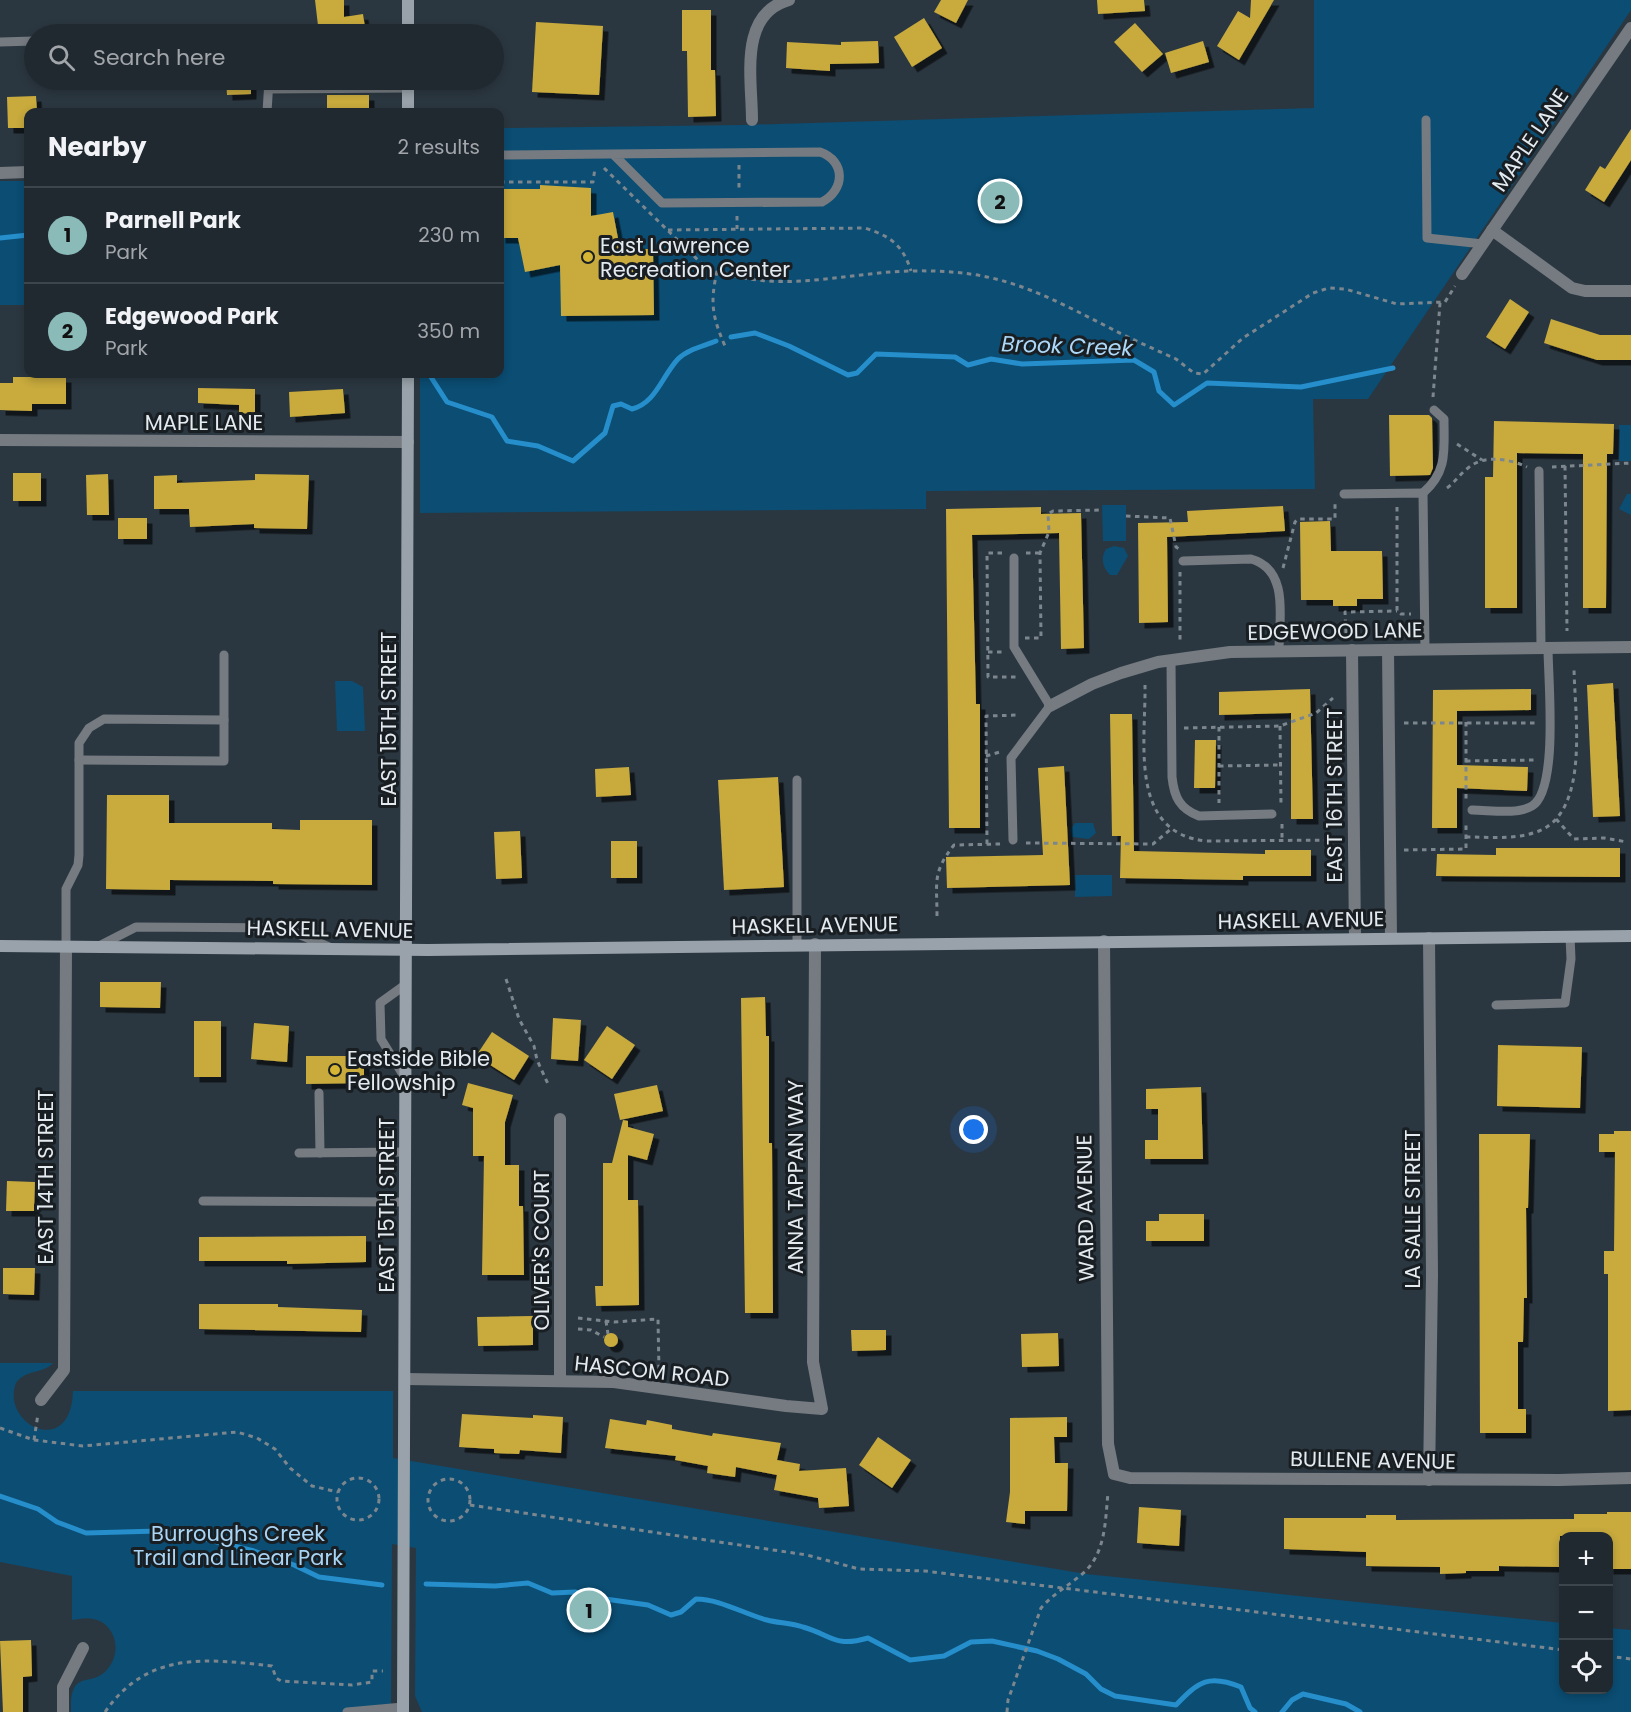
<!DOCTYPE html>
<html lang="en">
<head>
<meta charset="utf-8">
<style>
  body { margin:0; font-family:Poppins,sans-serif; background:#283138; color:#f1f3f6 }
  .controls { position:absolute; right:18px; bottom:18px; display:grid; overflow:hidden; border-radius:12px; box-shadow:0 3px 9px #0003 }
  .controls button { width:54px; height:54px; display:grid; place-items:center; padding:0; border:0; border-bottom:2px solid #3d454c; background:#202930; color:#f1f3f6; font:30px sans-serif }
  .you { position:absolute; left:974px; top:1130px; width:21px; height:21px; margin:-15px; border:4px solid #fff; border-radius:50%; background:#1a73e8; box-shadow:0 0 0 9px #1a73e833 }
  .badge { display:grid; place-items:center; width:39px; height:39px; border-radius:50%; background:#8bbbb9; color:#111; font-size:20px; font-weight:700 }
  .pin { position:absolute; translate:-50% -50%; border:3px solid #fff; box-shadow:0 2px 6px #0006 }
  .list { margin:0; padding:0; list-style:none }
  h2 { display:flex; justify-content:space-between; align-items:center; height:78px; margin:0; padding:0 24px; font-size:26px }
  h2 small { font-size:20px; font-weight:400; color:#a2a6ab }
  .list li { display:grid; grid-template-columns:39px 1fr auto; gap:18px; align-items:center; box-sizing:border-box; height:96px; padding:0 24px; border-top:2px solid #3d454c }
  .list b { display:block; font-size:22px; white-space:nowrap }
  .list p { margin:0; font-size:20px; white-space:nowrap; color:#a2a6ab }
  .list em { font-size:20px; font-style:normal; color:#a2a6ab }
  .icon { flex:none; width:33px; height:33px; fill:none; stroke:currentColor; stroke-width:2; stroke-linecap:round; stroke-linejoin:round }
  .map { position:relative; flex:none; width:1631px; height:1712px; overflow:hidden }
  .search { position:absolute; background:#202930; box-shadow:0 3px 9px #0003; left:24px; top:24px; width:480px; height:66px; display:flex; align-items:center; gap:15px; box-sizing:border-box; padding:0 21px; border-radius:33px; color:#a2a6ab; font-size:22px }
  .panel { position:absolute; background:#202930; box-shadow:0 3px 9px #0003; left:24px; top:108px; width:480px; height:270px; border-radius:12px }
  .map>svg:first-child { display:block }
  .green { fill:#0b4d73 }
  .lines { fill:none; stroke-linecap:round; stroke-linejoin:round }
  .stream { stroke:#258ecb; stroke-width:5 }
  .building { fill:#c8aa3e; filter:url(#shadow) }
  .path { stroke:#7c868e; stroke-width:3; stroke-dasharray:4.5 4.5; stroke-linecap:butt }
  .service { stroke:#757b80; stroke-width:9 }
  .minor { stroke:#757b80; stroke-width:12 }
  .secondary { stroke:#99a2aa; stroke-width:12 }
  .poi-dot { fill:#d6b534; stroke:#181e22; stroke-width:2 }
  .labels { text-anchor:middle; dominant-baseline:central; stroke-width:6; stroke-linejoin:round; paint-order:stroke }
  .street-label { font-size:21px; fill:#e3eaf0; stroke:#181e22 }
  .poi-label { font-size:21px; fill:#e3eaf0; stroke:#181e22; text-anchor:start }
  .park-label { font-size:21px; fill:#a9d4f4; stroke:#181e22 }
  .water-label { font-size:22px; font-style:italic; fill:#acd7f7; stroke:#181e22 }
</style>
</head>
<body>
<div class="map">
<svg width="1631" height="1712" viewBox="0 0 1631 1712">
  <defs>
    <filter id="shadow"><feDropShadow dx="5.5" dy="5.5" stdDeviation="0" flood-color="#0009"/></filter>
  </defs>
  <rect width="100%" height="100%" fill="#2b3740"/>
  <g class="green">
    <polygon points="1314,0 1631,0 1631,10 1368,399 1313,399 1315,489 926,491 926,509 420,513 420,374 500,374 500,128 743,125 1314,108"/>
    <rect x="0" y="181" width="28" height="124"/>
    <rect x="1619" y="425" width="12" height="36"/>
    <polygon points="1627,494 1631,494 1631,515 1619,509"/>
    <polygon points="1102,505 1126,505 1126,541 1103,541"/>
    <path d="M1114,546L1124,548L1128,556L1117,575H1110C1103,568 1100,558 1106,549Z"/>
    <polygon points="335,681 352,681 363,687 365,731 337,731"/>
    <polygon points="1075,823 1093,823 1096,833 1089,839 1072,837 1070,830"/>
    <polygon points="1075,875 1112,875 1112,896 1075,897"/>
    <path d="M0,1363H53C43,1374 26,1369 16,1383C0,1424 71,1460 73,1391H393V1458L1086,1574L1563,1623L1564,1690H1608L1609,1628L1631,1630V1712H422L415,1696L416,1548L392,1544L391,1712H71C71,1703 70,1693 76,1685C82,1679 90,1680 97,1677C115,1669 121,1645 110,1630C100,1616 86,1618 72,1620V1576L0,1562Z"/>
  </g>
  <g class="lines">
    <g class="stream">
      <polyline points="0,238 28,235"/>
      <polyline points="731,337 755,333 789,346 848,375 857,373 876,354 955,357 968,365 991,359 1022,364 1134,360 1154,372 1159,391 1174,405 1207,383 1301,387 1393,368"/>
      <path d="M429,374L447,402L492,417L507,441L538,446L573,461L605,433L613,406L621,404L632,409C656,403 662,376 678,359C688,349 704,346 716,341"/>
      <polyline points="0,1496 38,1509 57,1522 86,1533 158,1531 205,1539 254,1551 294,1565 319,1577 382,1585"/>
      <path d="M426,1584L495,1586L528,1583L552,1593L575,1592L598,1598L648,1605L671,1615L681,1612L696,1599C720,1599 744,1614 767,1620C778,1623 791,1623 803,1627C832,1635 834,1648 868,1638L910,1660L944,1656L971,1642L992,1641L1037,1651L1058,1659L1086,1674L1101,1689L1115,1696L1176,1705C1199,1681 1209,1674 1241,1687L1250,1708L1255,1712"/>
      <polyline points="1282,1712 1292,1700 1303,1694 1346,1704 1360,1712"/>
    </g>
  </g>
  <g class="building">
    <polygon points="315,0 344,0 344,17 363,14 366,34 319,34"/>
    <polygon points="941,0 968,0 956,23 934,12"/>
    <polygon points="1097,0 1144,0 1145,11 1098,14"/>
    <polygon points="1251,0 1274,0 1239,60 1217,46 1238,11 1250,18"/>
    <polygon points="682,10 711,10 711,70 715,70 716,116 688,117 687,51 682,51"/>
    <polygon points="924,18 942,48 912,67 894,37"/>
    <polygon points="536,22 603,26 599,95 532,92"/>
    <polygon points="1135,23 1163,54 1142,72 1114,42"/>
    <polygon points="878,41 879,63 830,64 830,71 786,68 787,42 841,45 841,42"/>
    <polygon points="1203,41 1209,62 1171,73 1165,53"/>
    <polygon points="226,80 251,80 251,94 227,95"/>
    <rect x="327" y="95" width="42" height="17"/>
    <polygon points="36,96 37,112 28,112 28,128 8,128 7,97"/>
    <polygon points="1631,129 1631,160 1604,202 1585,190 1600,166 1605,169"/>
    <polygon points="540,185 591,188 591,216 613,212 620,249 653,249 654,315 561,316 560,265 525,272 518,238 500,238 500,189 540,189"/>
    <polygon points="1510,299 1529,312 1505,349 1486,337"/>
    <polygon points="1551,319 1600,335 1631,335 1631,360 1597,360 1544,343"/>
    <polygon points="13,377 66,377 66,404 32,404 32,411 0,410 0,383 13,383"/>
    <polygon points="198,388 255,389 255,414 239,413 239,405 198,403"/>
    <polygon points="343,389 345,413 290,417 289,392"/>
    <polygon points="1389,415 1429,415 1432,418 1433,468 1430,475 1390,476"/>
    <polygon points="1494,421 1614,424 1613,454 1607,454 1606,608 1583,608 1583,454 1517,453 1517,608 1485,608 1485,477 1493,477"/>
    <rect x="13" y="473" width="28" height="28"/>
    <polygon points="108,474 109,515 87,515 86,475"/>
    <polygon points="255,474 309,475 307,529 254,528 254,524 190,527 189,509 154,509 154,476 177,475 177,483 255,480"/>
    <polygon points="1283,506 1285,531 1167,537 1168,622 1139,623 1138,523 1188,522 1187,511"/>
    <polygon points="1041,507 1041,514 1081,513 1084,648 1061,649 1059,533 972,535 976,704 980,704 980,828 949,828 946,509"/>
    <rect x="118" y="518" width="29" height="21"/>
    <polygon points="1330,521 1331,551 1382,551 1383,599 1357,599 1357,606 1333,606 1333,600 1301,600 1300,522"/>
    <polygon points="1613,683 1620,816 1593,817 1587,685"/>
    <polygon points="1310,689 1313,819 1291,819 1291,713 1219,715 1219,692"/>
    <polygon points="1531,689 1531,710 1457,711 1457,765 1528,767 1527,791 1457,788 1457,828 1432,828 1433,690"/>
    <polygon points="1110,714 1132,714 1134,851 1265,854 1265,850 1311,850 1311,876 1243,876 1243,880 1120,878 1121,836 1112,836"/>
    <polygon points="1195,740 1216,740 1215,788 1194,788"/>
    <polygon points="1064,766 1070,885 947,888 946,857 1043,855 1038,768"/>
    <polygon points="629,767 631,795 596,797 595,769"/>
    <polygon points="778,777 784,887 724,890 718,780"/>
    <polygon points="107,795 169,795 169,823 272,823 272,829 300,830 300,820 372,820 372,885 273,884 273,881 170,880 170,890 106,889"/>
    <polygon points="520,831 522,878 496,879 494,832"/>
    <rect x="611" y="841" width="26" height="37"/>
    <polygon points="1496,848 1620,848 1620,877 1436,876 1437,854 1496,855"/>
    <polygon points="100,982 161,982 160,1008 100,1007"/>
    <polygon points="765,997 766,1036 769,1036 769,1143 772,1143 773,1313 745,1313 741,998"/>
    <polygon points="553,1018 581,1020 578,1061 551,1059"/>
    <rect x="194" y="1021" width="27" height="56"/>
    <polygon points="254,1023 289,1026 287,1062 251,1059"/>
    <polygon points="607,1026 635,1045 612,1079 584,1060"/>
    <polygon points="492,1032 529,1056 514,1080 476,1056"/>
    <polygon points="1498,1045 1582,1047 1580,1108 1497,1106"/>
    <polygon points="306,1056 364,1056 364,1083 306,1084"/>
    <polygon points="468,1083 513,1095 505,1122 505,1165 519,1165 519,1206 523,1206 524,1275 482,1275 484,1156 473,1156 473,1108 462,1105"/>
    <polygon points="657,1085 663,1111 620,1120 614,1094"/>
    <polygon points="1201,1087 1203,1159 1145,1159 1145,1140 1158,1140 1158,1109 1146,1109 1146,1089"/>
    <polygon points="623,1120 628,1121 628,1127 654,1134 647,1160 628,1155 628,1200 638,1200 639,1305 596,1306 595,1286 603,1286 603,1163 612,1163"/>
    <polygon points="1614,1131 1631,1131 1631,1410 1608,1411 1608,1274 1604,1274 1604,1251 1614,1251 1615,1152 1599,1152 1599,1134 1614,1134"/>
    <polygon points="1479,1134 1530,1134 1528,1208 1526,1208 1527,1298 1524,1298 1523,1342 1518,1342 1518,1409 1526,1409 1526,1433 1480,1433"/>
    <polygon points="7,1181 35,1182 34,1211 6,1211"/>
    <polygon points="1159,1214 1204,1214 1204,1241 1146,1241 1146,1221 1159,1221"/>
    <polygon points="366,1236 366,1262 287,1264 287,1261 199,1261 199,1237"/>
    <polygon points="3,1268 35,1268 34,1295 3,1294"/>
    <polygon points="199,1304 278,1304 278,1307 362,1310 361,1332 199,1329"/>
    <polygon points="533,1316 533,1345 478,1346 477,1317"/>
    <polygon points="851,1330 886,1330 886,1350 852,1351"/>
    <circle cx="611" cy="1340" r="7"/>
    <polygon points="1058,1333 1059,1366 1022,1367 1021,1334"/>
    <polygon points="462,1414 533,1418 533,1415 563,1417 561,1453 520,1450 519,1454 494,1453 494,1449 459,1447"/>
    <polygon points="1067,1417 1067,1437 1054,1437 1055,1463 1068,1463 1067,1511 1025,1511 1025,1524 1006,1522 1010,1492 1010,1418"/>
    <polygon points="610,1419 646,1425 647,1420 672,1425 672,1429 712,1436 713,1433 781,1443 777,1460 800,1464 799,1471 846,1468 849,1506 819,1508 818,1498 774,1490 777,1475 736,1467 735,1477 707,1473 708,1466 675,1460 676,1456 605,1448"/>
    <polygon points="878,1437 911,1460 892,1488 859,1465"/>
    <polygon points="1139,1507 1181,1510 1179,1546 1137,1543"/>
    <polygon points="1607,1512 1631,1512 1631,1569 1608,1569 1608,1536 1560,1536 1560,1567 1499,1566 1499,1571 1466,1571 1466,1573 1440,1574 1440,1567 1366,1566 1366,1552 1284,1549 1284,1518 1366,1518 1366,1515 1396,1515 1396,1520 1574,1519 1574,1514 1607,1514"/>
    <polygon points="31,1640 32,1676 23,1677 23,1712 3,1712 0,1641"/>
  </g>
  <g class="lines">
    <g class="path">
      <polyline points="739,165 739,189"/>
      <path d="M604,168L701,263C760,293 817,279 879,273C909,270 941,270 970,274C1022,281 1064,305 1110,328C1131,339 1154,349 1176,359L1194,373L1203,374L1243,338L1313,293L1329,288L1345,289L1397,304L1445,302L1455,286"/>
      <polyline points="500,182 593,182 595,168"/>
      <polyline points="737,216 737,229"/>
      <path d="M668,230L865,228C890,236 903,245 911,271"/>
      <path d="M717,271C710,303 712,316 725,346"/>
      <polyline points="1433,397 1440,303"/>
      <polyline points="1457,444 1482,460"/>
      <polyline points="1565,466 1567,631"/>
      <polyline points="1552,467 1631,463"/>
      <path d="M1447,488C1455,482 1460,474 1468,468C1484,454 1510,459 1527,467"/>
      <polyline points="1397,507 1397,611 1401,614 1411,614"/>
      <polyline points="1126,516 1170,518 1176,547 1179,549"/>
      <polyline points="1002,553 987,553 988,677 1016,677"/>
      <polyline points="1026,553 1040,553"/>
      <polyline points="1283,568 1295,522 1298,519 1335,519 1335,504"/>
      <polyline points="1180,572 1180,640"/>
      <polyline points="1346,633 1345,612 1397,611"/>
      <polyline points="1025,638 1041,638 1040,553 1049,532 1048,514 1053,511 1102,510"/>
      <polyline points="988,652 1002,652"/>
      <path d="M1145,685C1146,741 1128,833 1206,841L1339,840"/>
      <polyline points="1466,722 1466,800"/>
      <polyline points="1404,723 1538,723"/>
      <polyline points="1280,726 1281,805"/>
      <polyline points="1219,727 1219,803"/>
      <polyline points="1184,728 1280,726 1316,713 1333,698"/>
      <polyline points="986,756 1000,752"/>
      <polyline points="1466,761 1536,760"/>
      <polyline points="1219,766 1280,765"/>
      <polyline points="1556,819 1574,839 1604,838 1627,842"/>
      <polyline points="1282,824 1282,840"/>
      <path d="M1466,837C1490,837 1516,840 1539,831C1591,810 1574,711 1574,666"/>
      <polyline points="1026,843 1153,844 1171,829"/>
      <polyline points="987,844 986,716 1019,715"/>
      <polyline points="1404,850 1466,849 1466,822"/>
      <path d="M937,916C937,882 932,873 954,845L1001,844"/>
      <polyline points="506,979 519,1019 534,1046 537,1060 548,1084"/>
      <polyline points="578,1318 614,1322 658,1319 659,1371"/>
      <polyline points="606,1321 608,1334"/>
      <polyline points="578,1329 591,1330 604,1337"/>
      <polyline points="0,1428 34,1440 83,1446 237,1432 257,1438 275,1449 290,1468 312,1486 338,1492"/>
      <polyline points="34,1440 38,1414"/>
      <circle cx="358" cy="1499" r="21"/>
      <circle cx="449" cy="1500" r="21"/>
      <polyline points="470,1505 807,1555 859,1569 925,1571 1564,1650"/>
      <polyline points="1608,1656 1631,1659"/>
      <path d="M105,1712C148,1650 208,1659 272,1666L276,1678L281,1681L352,1685L372,1682V1671H383"/>
      <path d="M1007,1712L1008,1700L1041,1608C1053,1594 1068,1586 1081,1575C1106,1555 1105,1522 1108,1493"/>
    </g>
    <g class="service">
      <polyline points="0,42 34,41"/>
      <polyline points="269,89 408,88"/>
      <polyline points="267,112 269,80"/>
      <polyline points="1426,120 1427,238 1483,244"/>
      <path d="M500,155L820,152C846,161 845,190 822,202L662,203L613,154"/>
      <polyline points="1539,471 1541,648"/>
      <path d="M1423,493C1448,471 1444,450 1444,419L1434,410"/>
      <polyline points="1344,494 1423,493 1425,649"/>
      <path d="M1183,561L1251,559C1290,570 1279,619 1279,651"/>
      <path d="M1171,660L1172,777C1174,797 1180,809 1199,816L1272,814"/>
      <polyline points="79,760 224,761 224,655"/>
      <polyline points="797,780 797,944"/>
      <path d="M1472,810C1490,810 1517,815 1532,806C1559,790 1548,679 1548,648"/>
      <polyline points="1013,840 1011,758 1050,706 1014,647 1014,558"/>
      <polyline points="66,946 66,889 78,865 79,855 79,743 89,728 104,719 224,720"/>
      <polyline points="99,946 136,927 284,928 329,947"/>
      <polyline points="1496,1005 1565,1003 1571,959 1570,936"/>
      <polyline points="405,1078 381,1039 380,1003 405,985"/>
      <polyline points="319,1093 320,1153"/>
      <polyline points="299,1153 405,1152"/>
      <polyline points="203,1201 405,1202"/>
      <polyline points="347,1712 403,1707"/>
    </g>
    <g class="minor">
      <path d="M752,120C752,79 738,14 789,0"/>
      <polyline points="0,173 28,172"/>
      <polyline points="1492,230 1572,288 1585,291 1631,291"/>
      <polyline points="1462,274 1631,28"/>
      <polyline points="0,440 408,442"/>
      <polyline points="1352,650 1355,939"/>
      <polyline points="1388,650 1391,938"/>
      <polyline points="1050,706 1092,684 1121,673 1158,662 1230,652 1631,647"/>
      <polyline points="1429,938 1432,1275 1429,1480"/>
      <polyline points="1104,941 1108,1444 1114,1474 1130,1478 1559,1480 1631,1478"/>
      <polyline points="405,1379 614,1382 786,1406 822,1409 813,1362 815,944"/>
      <polyline points="560,1380 560,1119"/>
      <polyline points="41,1400 64,1370 66,946"/>
      <polyline points="63,1712 63,1687 83,1648"/>
    </g>
    <g class="secondary">
      <polyline points="408,34 408,0"/>
      <polyline points="408,112 408,80"/>
      <polyline points="0,946 428,950 1631,936"/>
      <polyline points="403,1712 408,374"/>
    </g>
  </g>
  <g class="poi-dot">
    <circle cx="588" cy="257" r="6"/>
    <circle cx="335" cy="1070" r="6"/>
  </g>
  <g class="labels">
    <g class="street-label">
      <text transform="translate(1530 140) rotate(-56)">MAPLE LANE</text>
      <text x="204" y="422">MAPLE LANE</text>
      <text transform="translate(1335 631) rotate(-1)">EDGEWOOD LANE</text>
      <text transform="translate(388 719) rotate(-90)">EAST 15TH STREET</text>
      <text transform="translate(1334 795) rotate(-90)">EAST 16TH STREET</text>
      <text transform="translate(1301 920) rotate(-1)">HASKELL AVENUE</text>
      <text transform="translate(815 925) rotate(-1)">HASKELL AVENUE</text>
      <text transform="translate(330 929) rotate(1)">HASKELL AVENUE</text>
      <text transform="translate(45 1177) rotate(-90)">EAST 14TH STREET</text>
      <text transform="translate(795 1177) rotate(-90)">ANNA TAPPAN WAY</text>
      <text transform="translate(386 1205) rotate(-90)">EAST 15TH STREET</text>
      <text transform="translate(1085 1208) rotate(-91)">WARD AVENUE</text>
      <text transform="translate(1412 1209) rotate(-90)">LA SALLE STREET</text>
      <text transform="translate(541 1250) rotate(-90)">OLIVER'S COURT</text>
      <text transform="translate(652 1371) rotate(6)">HASCOM ROAD</text>
      <text transform="translate(1373 1460) rotate(1)">BULLENE AVENUE</text>
    </g>
    <g class="poi-label">
      <text x="600" y="245">East Lawrence<tspan x="600" dy="24">Recreation Center</tspan></text>
      <text x="347" y="1058">Eastside Bible<tspan x="347" dy="24">Fellowship</tspan></text>
    </g>
    <g class="park-label">
      <text x="238" y="1533">Burroughs Creek<tspan x="238" dy="24">Trail and Linear Park</tspan></text>
    </g>
    <g class="water-label">
      <text transform="translate(1067 346) rotate(2)">Brook Creek</text>
    </g>
  </g>
</svg>
<div class="controls">
<button>+</button>
<button>−</button>
<button><svg class="icon" aria-label="locate" viewBox="0 0 24 24"><circle cx="12" cy="12" r="6"/><path d="M12 2v4M12 18v4M2 12h4M18 12h4"/></svg></button>
</div>
<div class="you"></div>
<div class="pin badge" style="left:589px;top:1610px">1</div>
<div class="pin badge" style="left:1000px;top:201px">2</div>
<div class="search"><svg class="icon" aria-label="search" viewBox="0 0 24 24"><circle cx="10" cy="10" r="6"/><path d="M15 15l6 6"/></svg>Search here</div>
<section class="panel">
<h2>Nearby<small>2 results</small></h2>
<ul class="list">
<li><span class="badge">1</span><div><b>Parnell Park</b><p>Park</p></div><em>230 m</em></li>
<li><span class="badge">2</span><div><b>Edgewood Park</b><p>Park</p></div><em>350 m</em></li>
</ul>
</section>
</div>
</body>
</html>
